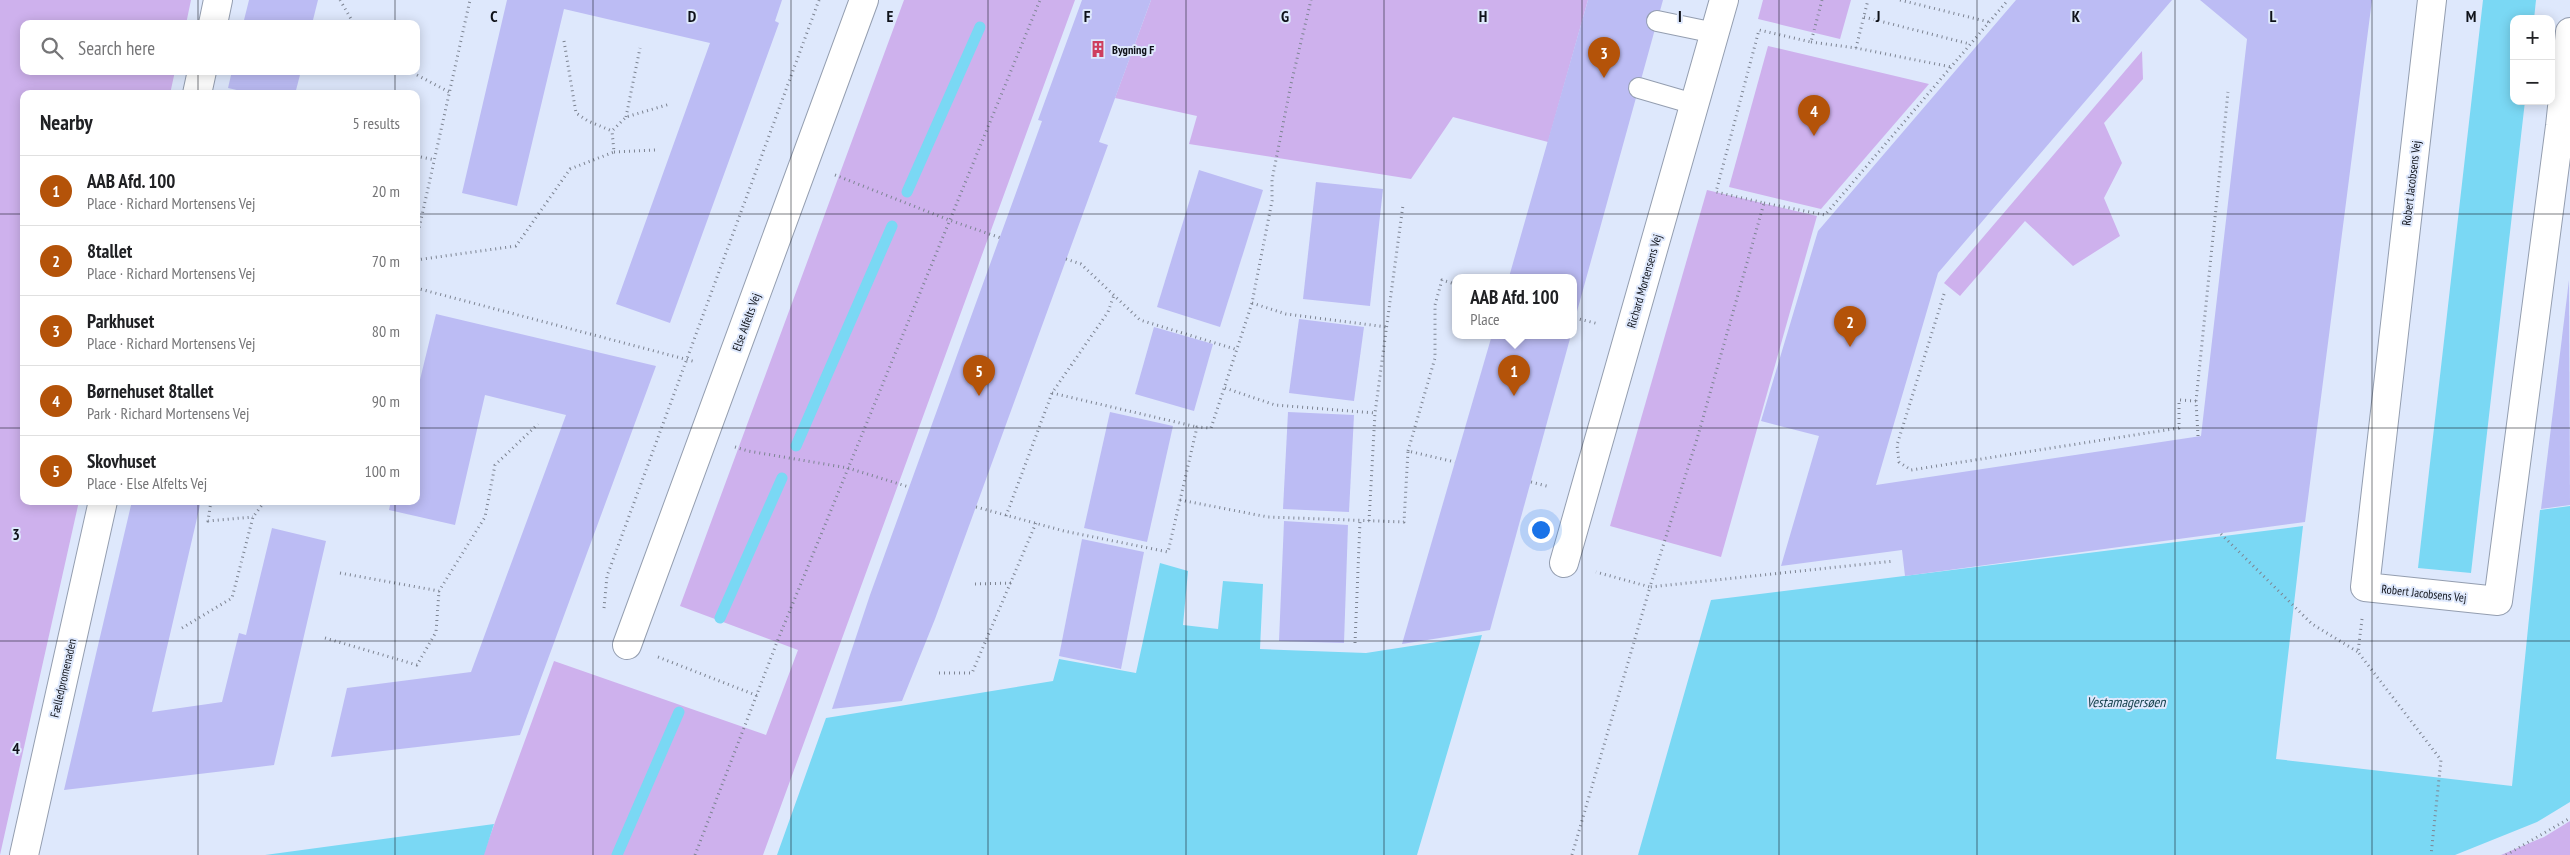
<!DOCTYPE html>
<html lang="en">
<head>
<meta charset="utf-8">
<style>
  body { margin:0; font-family:"PT Sans Narrow",sans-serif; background:#f6f6f6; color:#202124 }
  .controls { position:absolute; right:15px; top:15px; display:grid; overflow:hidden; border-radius:10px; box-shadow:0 2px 12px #0003 }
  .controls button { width:45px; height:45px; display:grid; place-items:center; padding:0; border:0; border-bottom:1px solid #e0e0e0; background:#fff; color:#202124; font:25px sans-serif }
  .you { position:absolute; left:1540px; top:529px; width:18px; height:18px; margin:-12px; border:4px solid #fff; border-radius:50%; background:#1a73e8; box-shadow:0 0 0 8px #1a73e833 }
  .badge { display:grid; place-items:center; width:32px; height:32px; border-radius:50%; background:#b45309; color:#fff; font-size:16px; font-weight:700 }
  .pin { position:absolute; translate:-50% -41px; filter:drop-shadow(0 1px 2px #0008) }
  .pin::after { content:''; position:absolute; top:26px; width:18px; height:15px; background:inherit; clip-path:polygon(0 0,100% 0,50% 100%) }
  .popup { position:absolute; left:1452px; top:274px; width:125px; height:65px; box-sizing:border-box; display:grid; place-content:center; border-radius:10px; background:#fff; filter:drop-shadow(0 1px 4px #0005); font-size:16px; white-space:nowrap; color:#757577 }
  .popup b { font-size:19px; color:#202124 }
  .popup::after { content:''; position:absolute; left:50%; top:100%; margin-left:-10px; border:10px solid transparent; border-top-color:#fff }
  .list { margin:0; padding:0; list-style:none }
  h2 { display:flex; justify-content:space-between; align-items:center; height:65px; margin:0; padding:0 20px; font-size:21px }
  h2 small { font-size:16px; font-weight:400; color:#757577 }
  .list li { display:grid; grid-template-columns:32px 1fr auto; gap:15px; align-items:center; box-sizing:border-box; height:70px; padding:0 20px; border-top:1px solid #e0e0e0 }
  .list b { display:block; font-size:19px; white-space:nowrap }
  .list p { margin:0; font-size:16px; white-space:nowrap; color:#757577 }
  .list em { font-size:16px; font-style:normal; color:#757577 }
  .icon { flex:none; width:28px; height:28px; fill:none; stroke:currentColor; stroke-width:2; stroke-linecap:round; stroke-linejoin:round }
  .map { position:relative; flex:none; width:2570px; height:855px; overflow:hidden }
  .search { position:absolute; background:#fff; box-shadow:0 2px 12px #0003; left:20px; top:20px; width:400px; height:55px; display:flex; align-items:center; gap:12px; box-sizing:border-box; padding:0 18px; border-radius:10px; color:#757577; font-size:19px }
  .panel { position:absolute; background:#fff; box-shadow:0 2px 12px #0003; left:20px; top:90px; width:400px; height:415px; border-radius:10px }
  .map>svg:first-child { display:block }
  .green { fill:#ceb1ed }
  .water { fill:#7ad8f4 }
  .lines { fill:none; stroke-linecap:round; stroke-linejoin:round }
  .stream { stroke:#7ad8f4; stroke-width:11 }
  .building { fill:#bcbcf4 }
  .lane-casing { stroke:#949eb0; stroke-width:22 }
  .street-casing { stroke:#949eb0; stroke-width:30 }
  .path { stroke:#7d8492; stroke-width:3; stroke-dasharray:1 4; stroke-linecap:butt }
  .lane { stroke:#fff; stroke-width:20 }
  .street { stroke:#fff; stroke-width:28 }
  .grid { fill:none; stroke:#0f1219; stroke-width:1; stroke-opacity:0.55 }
  .labels { text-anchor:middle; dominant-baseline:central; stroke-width:4; stroke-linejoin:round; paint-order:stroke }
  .poi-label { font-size:12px; font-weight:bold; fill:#0f1219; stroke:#dee8fc; text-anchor:start }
  .street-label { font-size:12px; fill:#0f1219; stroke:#dee8fc }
  .water-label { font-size:14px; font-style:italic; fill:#17424e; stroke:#dee8fc }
  .grid-label { font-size:16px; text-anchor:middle; font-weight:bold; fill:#0f1219; stroke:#dee8fc; stroke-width:4; stroke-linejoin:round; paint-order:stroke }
</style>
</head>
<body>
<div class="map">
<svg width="2570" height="855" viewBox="0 0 2570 855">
  <rect width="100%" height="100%" fill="#dee8fc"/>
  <g class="green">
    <polygon points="0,0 191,0 186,24 24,24 24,71 175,71 170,94 24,94 24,501 79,501 0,855"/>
    <polygon points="904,0 1075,0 763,855 483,855 554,661 766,735 798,650 680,606"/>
    <polygon points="1151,0 1588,0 1548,142 1453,117 1411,179 1189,144 1197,116 1115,98"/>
    <polygon points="1763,0 1851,0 1840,39 1758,19"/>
    <polygon points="1768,46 1929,84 1821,209 1729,187"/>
    <polygon points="2142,51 2143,79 2104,123 2122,163 2104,198 2120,236 2073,266 2025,221 1960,296 1944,283"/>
    <polygon points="1707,190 1817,216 1721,557 1610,526"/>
    <polygon points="2570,821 2570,855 2501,855 2544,837"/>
  </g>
  <g class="water">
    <polygon points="2483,0 2536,0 2534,19 2514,19 2514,101 2525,101 2471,573 2418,568"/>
    <polygon points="2570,506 2570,802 2537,822 2455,855 1638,855 1711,600 2303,526 2276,759 2512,786 2540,510"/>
    <polygon points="1160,563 1188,571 1183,625 1218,629 1223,581 1263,584 1260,649 1366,653 1482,635 1417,855 777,855 826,718 1053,681 1059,659 1136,673"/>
    <polygon points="494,824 484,855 265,855"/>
  </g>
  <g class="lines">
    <g class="stream">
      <polyline points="907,192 980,27"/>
      <polyline points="796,446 892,226"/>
      <polyline points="720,618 782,478"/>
      <polyline points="617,855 679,712"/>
    </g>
  </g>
  <g class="building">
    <polygon points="249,0 318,0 312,24 243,24"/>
    <polygon points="507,0 782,0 775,21 779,23 670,323 616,304 710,43 564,9 517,206 462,193"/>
    <polygon points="1082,0 1151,0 1099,142 1108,145 935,619 902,701 832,709 870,595 1042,121 1038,120"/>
    <polygon points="1588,0 1663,0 1573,326 1573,277 1509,277"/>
    <polygon points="2016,0 2172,0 1938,273 1876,485 2201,436 2247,39 2200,0 2372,0 2305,522 1905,576 1902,550 1781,566 1819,436 1761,421 1818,231"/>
    <polygon points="232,71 301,71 295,94 254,94 228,88"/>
    <polygon points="1199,170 1263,190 1220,327 1157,307"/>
    <polygon points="1316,182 1383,189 1370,306 1303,299"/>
    <polygon points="2569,280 2570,505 2541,509"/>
    <polygon points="436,314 656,366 520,735 331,757 347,688 471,672 566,415 485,395 455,525 389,510 391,501 416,501 416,396"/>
    <polygon points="1299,319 1364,327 1354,401 1289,393"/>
    <polygon points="1154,327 1213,344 1194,411 1135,394"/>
    <polygon points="1492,335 1571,335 1490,630 1402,644"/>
    <polygon points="1110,412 1173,426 1147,542 1084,528"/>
    <polygon points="1288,412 1354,415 1349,512 1283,509"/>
    <polygon points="132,501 201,501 152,712 222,702 239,633 246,635 272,528 326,541 274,765 64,790"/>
    <polygon points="1284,521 1348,525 1344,643 1279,641"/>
    <polygon points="1082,539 1144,552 1121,669 1059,656"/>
  </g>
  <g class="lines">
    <g class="lane-casing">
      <g id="lane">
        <polyline points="1657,21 1715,33"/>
        <polyline points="1639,88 1694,104"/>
      </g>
    </g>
    <g class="street-casing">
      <g id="street">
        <polyline points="2432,0 2365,587 2498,601 2560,126 2570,32"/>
        <polyline points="213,24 218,0"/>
        <polyline points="197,94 202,71"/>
        <polyline points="1564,563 1724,0"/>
        <polyline points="627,645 864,0"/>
        <polyline points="24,855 103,501"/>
      </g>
    </g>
    <g class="path">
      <polyline points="340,0 354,24"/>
      <polyline points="1822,0 1811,42 1759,30 1716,192 1764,203 1697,439 1650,587 1894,561"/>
      <polyline points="1900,0 1989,22"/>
      <polyline points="1864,17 1970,44"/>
      <polyline points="564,41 576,113 588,121 612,131"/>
      <polyline points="1811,42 1856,48 1951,67"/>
      <polyline points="1856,48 1868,0"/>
      <polyline points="414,71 417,75 449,92"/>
      <polyline points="626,117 640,48"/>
      <polyline points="614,152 655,150"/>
      <polyline points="416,156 435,160"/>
      <polyline points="835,175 949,220 1001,238"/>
      <polyline points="1764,203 1825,215 2008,0"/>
      <polyline points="416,242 470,0"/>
      <polyline points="1066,259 1081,264 1140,320 1238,350"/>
      <polyline points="416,260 516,246 570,169 614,152 612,131 626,117 670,104"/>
      <polyline points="416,288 696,362"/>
      <polyline points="1944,294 1897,445 1899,462 1911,470 2179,428 2179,400 2196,401"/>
      <polyline points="1252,303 1286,314 1387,327"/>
      <polyline points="1575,318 1599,324"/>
      <polyline points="1225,388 1275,405 1375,413"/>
      <polyline points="1052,393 1197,427"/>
      <polyline points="2198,436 2196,401 2228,92"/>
      <polyline points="735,447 748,451 848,468 909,487"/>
      <polyline points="1408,451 1435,358 1435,305 1442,280 1455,284"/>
      <polyline points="1531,482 1550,487"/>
      <polyline points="1180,500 1268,517 1404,522 1408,451 1455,462"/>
      <polyline points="211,501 208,521 253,517"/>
      <polyline points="976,507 1064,531 1168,552 1197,427 1211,428 1252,303 1272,201 1272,180 1291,84 1311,0"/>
      <polyline points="1006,516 1052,393 1108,312 1114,295"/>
      <polyline points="1369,521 1375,413 1403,205"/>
      <polyline points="2221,534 2312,624 2358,652"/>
      <polyline points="340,573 439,591 485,517 495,465 538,424"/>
      <polyline points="975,584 1011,583"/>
      <polyline points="604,608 607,576 819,0"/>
      <polyline points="2362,619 2358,652 2441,760 2431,855"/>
      <polyline points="182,628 232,598 253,517 265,501"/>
      <polyline points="325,638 417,665 436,632 439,591"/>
      <polyline points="1355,643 1360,521"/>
      <polyline points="658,657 758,696"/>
      <polyline points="939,673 972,673 1036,523"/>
      <polyline points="695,855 777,642 1040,0"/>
      <polyline points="1572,855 1650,587 1596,572"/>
      <polyline points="2506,855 2570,818"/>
    </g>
    <use href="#lane" class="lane"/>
    <use href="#street" class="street"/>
  </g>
  <path class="grid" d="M198,0V24M395,0V24M593,0V855M791,0V855M988,0V855M1186,0V855M1384,0V855M1582,0V855M1779,0V855M1977,0V855M2175,0V855M2372,0V855M198,71V94M395,71V94M0,214H24M416,214H2570M0,428H24M416,428H2570M198,501V855M395,501V855M0,641H2570"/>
  <defs>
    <g id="building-bare" transform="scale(1.35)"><path d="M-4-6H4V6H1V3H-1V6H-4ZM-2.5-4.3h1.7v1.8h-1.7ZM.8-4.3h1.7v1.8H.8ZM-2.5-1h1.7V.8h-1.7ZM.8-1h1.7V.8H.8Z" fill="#ce3e5e" stroke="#dee8fc" stroke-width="2.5" paint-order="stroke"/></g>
  </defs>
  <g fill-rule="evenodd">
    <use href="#building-bare" x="1098" y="49"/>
  </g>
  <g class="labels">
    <g class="poi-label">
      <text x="1112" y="49">Bygning F</text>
    </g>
    <g class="street-label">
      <text transform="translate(2411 183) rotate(-83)">Robert Jacobsens Vej</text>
      <text transform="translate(1644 281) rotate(-74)">Richard Mortensens Vej</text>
      <text transform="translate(746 322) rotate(-70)">Else Alfelts Vej</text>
      <text transform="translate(2424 593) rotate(6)">Robert Jacobsens Vej</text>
      <text transform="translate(63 678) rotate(-77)">Fælledpromenaden</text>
    </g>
    <g class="water-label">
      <text x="2126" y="702">Vestamagersøen</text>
    </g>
  </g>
  <g class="grid-label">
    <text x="494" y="22">C</text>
    <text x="692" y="22">D</text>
    <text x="890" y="22">E</text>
    <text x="1087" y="22">F</text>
    <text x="1285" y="22">G</text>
    <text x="1483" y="22">H</text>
    <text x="1680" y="22">I</text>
    <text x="1878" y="22">J</text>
    <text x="2076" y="22">K</text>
    <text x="2273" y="22">L</text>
    <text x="2471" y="22">M</text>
    <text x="16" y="540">3</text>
    <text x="16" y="754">4</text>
  </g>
</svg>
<div class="controls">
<button>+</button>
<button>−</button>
</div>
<div class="you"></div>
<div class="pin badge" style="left:1514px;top:396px">1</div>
<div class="popup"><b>AAB Afd. 100</b>Place</div>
<div class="pin badge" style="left:1850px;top:347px">2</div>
<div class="pin badge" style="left:1604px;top:78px">3</div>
<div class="pin badge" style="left:1814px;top:136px">4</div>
<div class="pin badge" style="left:979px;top:396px">5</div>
<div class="search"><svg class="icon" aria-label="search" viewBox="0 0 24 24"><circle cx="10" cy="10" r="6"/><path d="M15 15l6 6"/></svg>Search here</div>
<section class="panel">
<h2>Nearby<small>5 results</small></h2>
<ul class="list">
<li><span class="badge">1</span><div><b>AAB Afd. 100</b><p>Place · Richard Mortensens Vej</p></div><em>20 m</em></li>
<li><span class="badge">2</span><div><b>8tallet</b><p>Place · Richard Mortensens Vej</p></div><em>70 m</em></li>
<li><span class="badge">3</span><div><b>Parkhuset</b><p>Place · Richard Mortensens Vej</p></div><em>80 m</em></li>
<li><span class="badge">4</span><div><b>Børnehuset 8tallet</b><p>Park · Richard Mortensens Vej</p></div><em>90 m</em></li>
<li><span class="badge">5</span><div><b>Skovhuset</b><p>Place · Else Alfelts Vej</p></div><em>100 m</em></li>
</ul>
</section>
</div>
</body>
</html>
